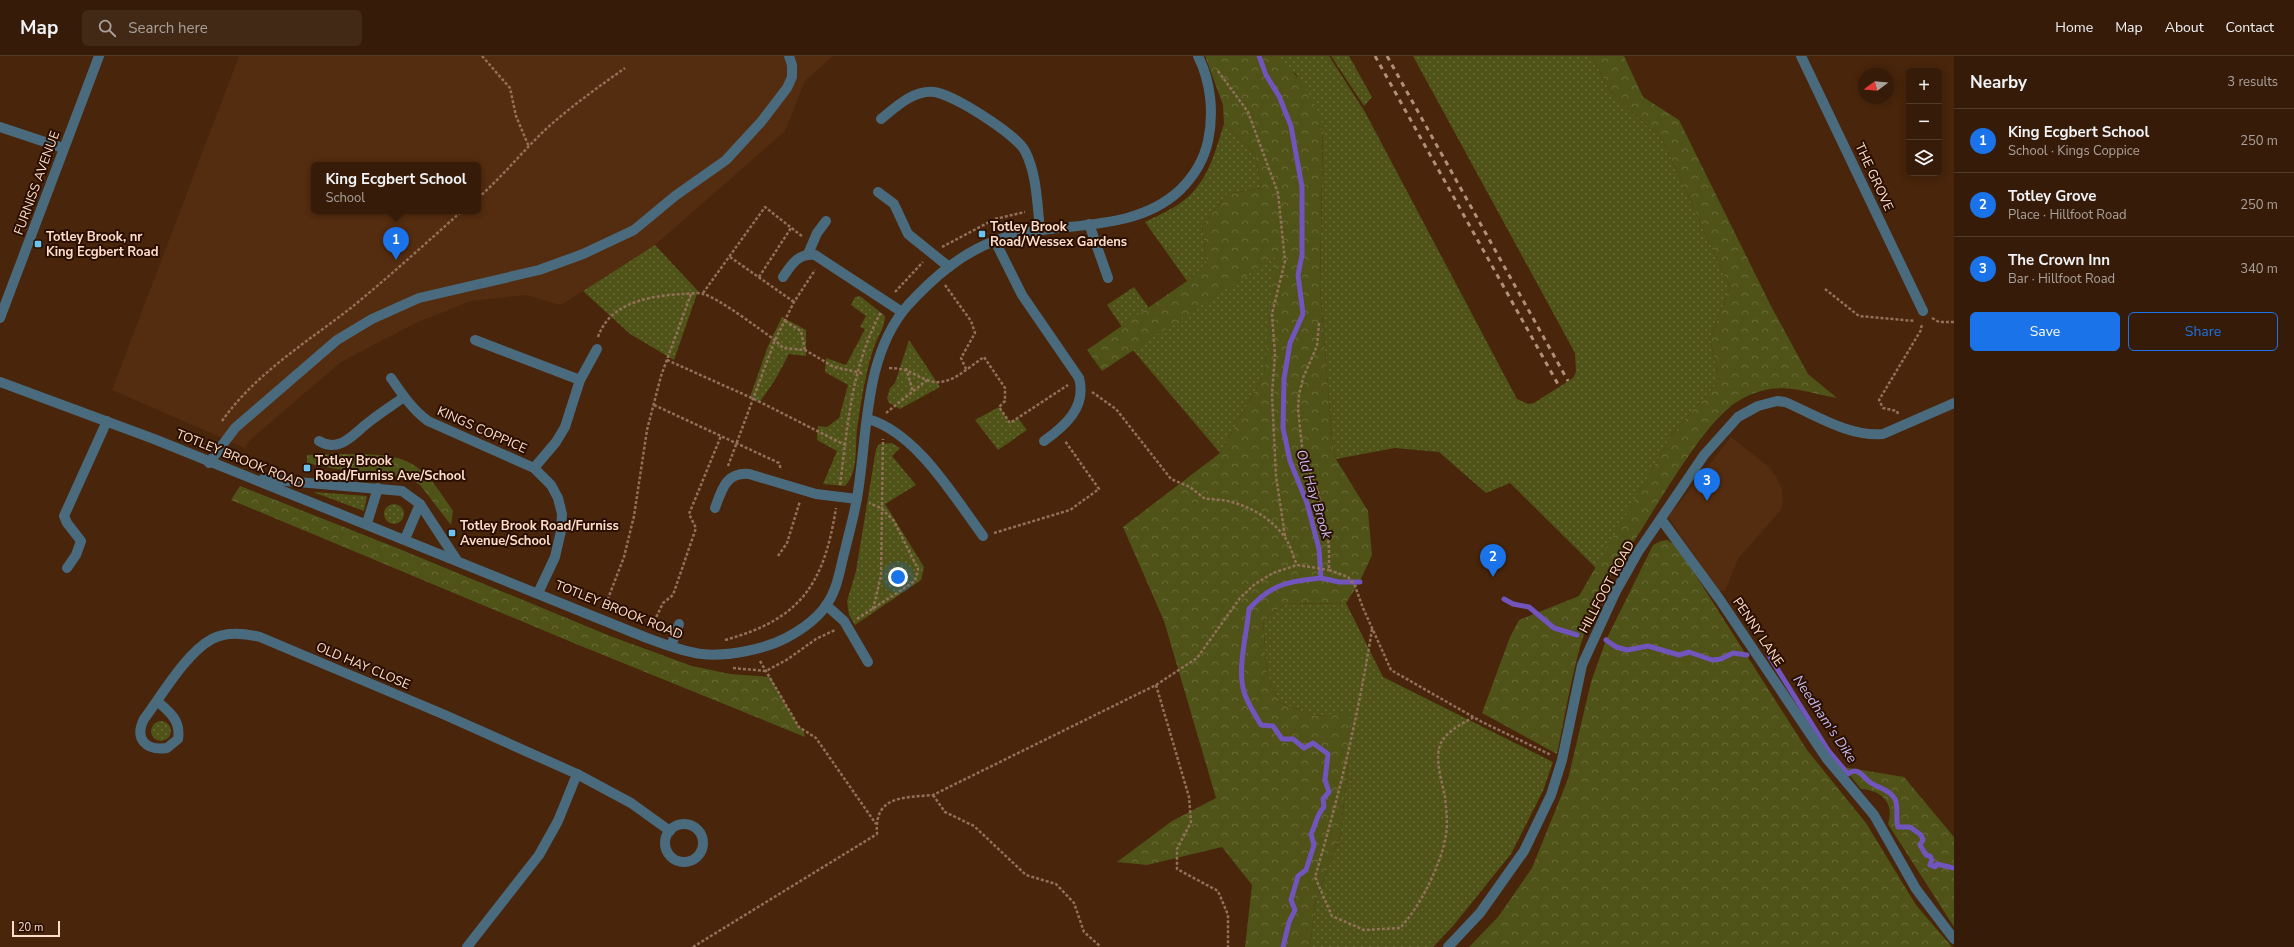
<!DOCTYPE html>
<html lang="en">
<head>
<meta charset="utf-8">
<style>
  body { margin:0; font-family:"Nunito Sans",sans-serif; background:#412916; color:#f1f3f6 }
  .controls { position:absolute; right:12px; top:12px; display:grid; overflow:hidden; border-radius:6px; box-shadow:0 2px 10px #0003 }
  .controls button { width:36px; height:36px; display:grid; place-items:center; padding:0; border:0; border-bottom:1px solid #503a29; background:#361c08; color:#f1f3f6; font:20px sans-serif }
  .compass { position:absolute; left:1858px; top:12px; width:36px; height:36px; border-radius:50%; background:#361c08; box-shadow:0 2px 10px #0003; rotate:254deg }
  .scale { position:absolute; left:12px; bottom:10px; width:48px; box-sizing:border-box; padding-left:4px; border:2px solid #fedecb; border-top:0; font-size:11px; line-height:14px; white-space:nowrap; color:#fedecb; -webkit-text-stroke:3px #2a0f00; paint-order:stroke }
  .you { position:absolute; left:898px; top:521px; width:14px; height:14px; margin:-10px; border:3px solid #fff; border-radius:50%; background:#1a73e8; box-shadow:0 0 0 6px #1a73e833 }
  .badge { display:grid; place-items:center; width:26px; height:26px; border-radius:50%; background:#1a73e8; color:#fff; font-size:13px; font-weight:700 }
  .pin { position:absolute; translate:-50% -33px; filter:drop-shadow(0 1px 2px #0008) }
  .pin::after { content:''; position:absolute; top:21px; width:14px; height:12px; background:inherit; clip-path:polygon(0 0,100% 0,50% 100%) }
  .popup { position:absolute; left:311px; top:106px; width:170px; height:52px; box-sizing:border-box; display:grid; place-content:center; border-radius:6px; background:#361c08; filter:drop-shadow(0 1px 3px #0005); font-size:13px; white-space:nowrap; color:#aaa19c }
  .popup b { font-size:15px; color:#f1f3f6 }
  .popup::after { content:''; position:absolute; left:50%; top:100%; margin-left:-8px; border:8px solid transparent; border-top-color:#361c08 }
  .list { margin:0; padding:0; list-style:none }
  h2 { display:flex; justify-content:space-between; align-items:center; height:52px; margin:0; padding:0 16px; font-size:17px }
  h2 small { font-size:13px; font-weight:400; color:#aaa19c }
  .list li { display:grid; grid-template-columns:26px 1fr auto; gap:12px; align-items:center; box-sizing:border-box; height:64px; padding:0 16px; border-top:1px solid #503a29 }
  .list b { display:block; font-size:15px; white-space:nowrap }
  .list p { margin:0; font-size:13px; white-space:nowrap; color:#aaa19c }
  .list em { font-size:13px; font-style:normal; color:#aaa19c }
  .actions { display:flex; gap:8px; padding:12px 16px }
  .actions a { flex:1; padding:9px 0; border:1px solid #1a73e8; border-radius:6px; text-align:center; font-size:14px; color:#1a73e8 }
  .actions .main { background:#1a73e8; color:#fff }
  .icon { flex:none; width:22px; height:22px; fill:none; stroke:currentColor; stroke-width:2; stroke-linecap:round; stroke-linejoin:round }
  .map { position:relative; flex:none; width:1954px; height:891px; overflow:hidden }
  header { display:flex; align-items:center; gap:24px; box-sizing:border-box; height:56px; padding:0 20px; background:#361c08; border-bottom:1px solid #503a29 }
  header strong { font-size:19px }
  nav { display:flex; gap:22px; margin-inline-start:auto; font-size:14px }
  .search { width:280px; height:36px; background:#412916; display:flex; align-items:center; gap:10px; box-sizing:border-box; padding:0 14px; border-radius:6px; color:#aaa19c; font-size:15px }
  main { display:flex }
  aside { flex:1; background:#361c08 }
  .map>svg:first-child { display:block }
  .built { fill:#542c0f; fill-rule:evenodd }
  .grass { fill:url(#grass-dots) }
  .forest { fill:url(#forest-crowns) }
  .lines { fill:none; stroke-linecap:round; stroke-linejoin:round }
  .stream { stroke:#7254bd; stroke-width:5 }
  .path { stroke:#927059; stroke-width:2.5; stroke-dasharray:3 2; stroke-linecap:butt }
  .minor { stroke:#4a6b7e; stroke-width:10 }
  .rail { stroke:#b1907a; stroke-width:3; stroke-dasharray:5 5; stroke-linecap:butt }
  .poi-dot { fill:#6bc3f2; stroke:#2a0f00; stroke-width:1.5 }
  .labels { text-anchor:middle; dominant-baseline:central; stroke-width:4; stroke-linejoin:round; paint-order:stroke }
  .street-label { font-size:13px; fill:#fedecb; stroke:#2a0f00 }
  .poi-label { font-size:13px; font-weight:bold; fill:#fedecb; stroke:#2a0f00; text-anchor:start }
  .water-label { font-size:14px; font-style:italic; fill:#c5bbf0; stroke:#2a0f00 }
</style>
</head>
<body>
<header>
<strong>Map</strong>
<div class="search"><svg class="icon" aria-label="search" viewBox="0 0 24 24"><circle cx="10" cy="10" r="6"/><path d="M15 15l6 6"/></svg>Search here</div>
<nav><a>Home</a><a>Map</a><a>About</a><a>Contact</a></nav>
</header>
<main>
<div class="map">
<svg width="1954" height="891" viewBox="0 0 1954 891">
  <defs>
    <pattern id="grass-dots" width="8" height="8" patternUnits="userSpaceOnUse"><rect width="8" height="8" fill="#4f5317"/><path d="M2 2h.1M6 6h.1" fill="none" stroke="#696b37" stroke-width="1.8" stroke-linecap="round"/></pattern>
    <pattern id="forest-crowns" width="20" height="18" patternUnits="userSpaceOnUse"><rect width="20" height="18" fill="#4f5317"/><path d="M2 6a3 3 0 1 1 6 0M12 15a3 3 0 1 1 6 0" fill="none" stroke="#696b37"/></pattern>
  </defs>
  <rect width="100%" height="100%" fill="#48250b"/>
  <g class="built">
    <path d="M239,0H833L805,25L785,75L655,189L561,249L525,239L471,245L416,267L341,306L250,384L245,392L112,334ZM314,109H478V155H314Z"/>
    <polygon points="1731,381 1769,411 1776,420 1782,433 1783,446 1780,455 1738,503 1725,535 1719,535 1668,461"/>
  </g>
  <g class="grass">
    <polygon points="1271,0 1329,0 1365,56 1517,343 1528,348 1534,347 1573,322 1576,316 1575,297 1413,0 1592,0 1610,35 1663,85 1730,232 1710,282 1719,325 1673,377 1596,512 1510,427 1486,437 1439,396 1395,392 1336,403 1332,383 1320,231 1323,79 1296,18"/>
    <polygon points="1331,0 1349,0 1372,41 1364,50"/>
    <path d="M1224,68L1255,98L1262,132L1227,138L1202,170L1207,208L1187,225L1145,166C1163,157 1185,148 1197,131C1211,114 1217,89 1224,68Z"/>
    <polygon points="655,189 698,235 674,304 630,278 583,235"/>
    <polygon points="1276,200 1264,319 1220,397 1132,293"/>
    <polygon points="1134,231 1149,252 1122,271 1107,249"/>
    <path d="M860,240L885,260C885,271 878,280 874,291C866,315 862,341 858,366C854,386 860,415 845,430L823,428L837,395L817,384L818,370L827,371L839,362L848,329L825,316L826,302L846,309L865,273L860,271L866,260L851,249L855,241Z"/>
    <polygon points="782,261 806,274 806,300 789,298 775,324 759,347 750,341 768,290"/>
    <polygon points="909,284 940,331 900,353 889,347 887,342 890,332 895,327"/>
    <polygon points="999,351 1010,367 1018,362 1027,374 998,394 975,364"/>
    <polygon points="892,387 900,392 892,400 916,429 885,448 924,511 921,524 855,569 849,559 847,545 856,515 876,393 879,388"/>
    <polygon points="313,436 367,440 364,455"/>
    <circle cx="394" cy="458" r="10"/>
    <polygon points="1346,547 1383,621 1553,706 1543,735 1511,798 1453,870 1433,891 1310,891 1315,848 1340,780 1350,698 1350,657 1317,660 1280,647 1267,618 1263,564 1285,548"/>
    <circle cx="161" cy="675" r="10"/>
  </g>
  <g class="forest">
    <path d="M1205,0C1226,0 1249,0 1270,0C1291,3 1319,50 1323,69L1320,231L1332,383L1336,403L1368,455L1372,499L1360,525L1346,547L1285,548L1263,564L1267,618L1280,647L1317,660L1350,656V698L1340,780L1315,848L1310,891H1245L1252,829L1222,791L1147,809L1117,806L1172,765L1216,742L1164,565L1123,471L1220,397L1264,319L1275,201L1102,315L1087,294L1187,225L1207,208L1202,170L1227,138L1262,132L1255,98L1224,68L1223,49Z"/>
    <path d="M1592,0H1624L1643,41L1679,64L1771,250L1808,318L1837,342C1807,337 1785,326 1755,337C1747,339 1738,345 1731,350C1697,378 1661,444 1636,482C1621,506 1601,531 1591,557C1574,602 1567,651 1557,698L1482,657L1510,581L1519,564L1579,540L1673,377L1719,325L1710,282L1730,232L1663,85L1610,35Z"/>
    <path d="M341,398C405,398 418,400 453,455L451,469L420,429L412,423L393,419L336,413L307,407V399Z"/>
    <polygon points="240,430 397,492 610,580 692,610 730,618 770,621 799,671 803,673 805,681 576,588 231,444"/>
    <polygon points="1667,484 1677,490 1807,694 1866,767 1916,849 1952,891 1469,891 1498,861 1532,812 1568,723 1591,626 1606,584 1653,489 1661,485"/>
    <path d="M1843,711L1904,721L1954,781V871L1888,768C1895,748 1882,734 1861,733Z"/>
  </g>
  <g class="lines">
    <g class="stream">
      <path d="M1259,0L1266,19L1279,40L1291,70L1302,131V199L1298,219L1303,258L1290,287L1284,323L1283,372L1290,405L1307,447L1319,493L1321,522C1289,525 1271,528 1249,553C1247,578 1236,615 1245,639C1249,649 1255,659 1261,669L1273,670L1282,683H1293L1304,692L1313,687L1328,698L1325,724L1329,736L1323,743L1324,751C1316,759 1316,769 1311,778L1314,789L1306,814L1298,820L1291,844L1295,854L1289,866L1283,891"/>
      <polyline points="1321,522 1339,526 1360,526"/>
      <polyline points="1504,543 1513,548 1529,551 1554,572 1577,579"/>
      <polyline points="1606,584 1616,591 1627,594 1648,590 1679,599 1689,596 1712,604 1721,603 1733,597 1747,599"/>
      <path d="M1768,598L1828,694L1848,718C1858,709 1864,723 1871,727C1879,732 1890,734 1895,743C1899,752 1895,762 1898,771H1910L1921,779L1923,784L1920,789L1926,799L1930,800L1932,804L1930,809L1935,811L1937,808L1954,812"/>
    </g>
    <g class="path">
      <polyline points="482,0 510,32 516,60 529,91"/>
      <polyline points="1218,15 1248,56 1278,137 1285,205 1272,258 1275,299 1272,338 1276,420 1285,480"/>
      <path d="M478,142C502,121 522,96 545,74C570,51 597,32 625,12"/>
      <polyline points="942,191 995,163 1025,156"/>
      <polyline points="730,201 794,246"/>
      <polyline points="759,221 791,172"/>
      <polyline points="945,229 971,265 975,277 961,302 966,313"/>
      <polyline points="1825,233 1859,260 1915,265"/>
      <polyline points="895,236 923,206"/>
      <polyline points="703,237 765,151 803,181"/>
      <polyline points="1932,262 1939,266 1954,266"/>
      <polyline points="785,265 801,275 805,294"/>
      <polyline points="1319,267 1317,290 1303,322 1299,339 1298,353 1303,400 1318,436 1329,489 1329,514 1348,521 1355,530 1363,552 1391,614 1482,666 1551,699"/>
      <path d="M598,281C610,246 650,240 682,238C688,238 698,236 703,238C719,242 759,273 775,284L783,292L805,294L834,311L862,317"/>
      <polyline points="667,304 754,343 845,389"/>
      <path d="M889,312C911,313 909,317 927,324C948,333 967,312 984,301L1005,332V345L999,351L1010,367L1068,329"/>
      <polyline points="906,312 913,336"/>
      <path d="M1092,336L1116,353L1171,423L1190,431L1205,443C1234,442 1266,456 1284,480C1290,488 1293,500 1297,509"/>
      <polyline points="654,349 779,407 781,414"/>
      <polyline points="886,357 927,324"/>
      <polyline points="1898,358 1897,355 1883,352 1879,344 1921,274 1922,267"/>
      <path d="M222,365C255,318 307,286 352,251C390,220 426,187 462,155"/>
      <polyline points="728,410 775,284 794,246 815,214"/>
      <path d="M840,429C848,368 851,312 881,256"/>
      <polyline points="994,477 1070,454 1099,433 1065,385"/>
      <polyline points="778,500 787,487 800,445"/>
      <polyline points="604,553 624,501 634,460 647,374 661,320 691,238"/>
      <polyline points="873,553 881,520 883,383"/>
      <polyline points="857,563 915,525 918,513 894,465 881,452 869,447"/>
      <polyline points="652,570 663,547 673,539 696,472 689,458 721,380"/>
      <path d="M1372,573C1359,657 1339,740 1315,821L1332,860L1364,874L1400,872C1420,851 1442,807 1446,778C1448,767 1446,752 1445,741C1442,725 1433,700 1442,685C1449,674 1463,667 1474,661"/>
      <path d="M725,584C802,563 824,527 836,452"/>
      <polyline points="760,605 799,671 816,682 876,768"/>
      <polyline points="733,612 766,615 788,603 816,583 835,574"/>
      <polyline points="1156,629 1189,741 1191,766 1177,793 1177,813 1218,835 1228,859 1228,891"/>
      <polyline points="933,739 945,756 974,770 1026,819 1056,828 1074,847 1084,876 1101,891"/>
      <path d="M693,891L877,778C874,739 903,742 933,739L1156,629L1197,602L1240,542L1255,528L1273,517L1297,509L1329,514"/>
    </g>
    <g class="minor">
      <polyline points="1801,0 1923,255"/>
      <path d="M881,63C896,51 913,34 934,36C953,38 1017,79 1025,95C1037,118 1037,148 1040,173"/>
      <polyline points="0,71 63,92"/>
      <polyline points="878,136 894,148 908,178 949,211"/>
      <polyline points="1089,168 1108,222"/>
      <path d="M995,185L1022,239L1079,322C1087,351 1065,370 1044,385"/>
      <polyline points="808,198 817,177 826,165"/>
      <path d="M783,221C791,209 798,197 815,199L902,256"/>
      <polyline points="0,262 99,0"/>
      <polyline points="475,284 580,324"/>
      <path d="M391,322C402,338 412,353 428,365L534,412L551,429L558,442L562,458L561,475L555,501L538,537"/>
      <path d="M0,326L154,383L647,582C664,588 683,596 702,598C727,601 765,593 786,582C801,574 818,562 827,548C838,532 840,512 845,494C849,477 854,460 857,442C868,379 863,300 908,249C933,222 961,197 997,184C1056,163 1131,180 1180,134C1194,120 1204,104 1208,85C1214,57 1211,26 1198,0"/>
      <path d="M868,363C917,377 954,441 983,480"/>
      <path d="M319,385C340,398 354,377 369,366C380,357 393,349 404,341"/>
      <polyline points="209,407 235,372 337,284 372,263 419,242 539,214 583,198 634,174 675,140 726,104 761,66 787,32 792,21 792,9 789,0"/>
      <polyline points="534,412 556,386 565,371 580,324 597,293"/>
      <polyline points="263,423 402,435 420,448 456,503"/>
      <path d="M715,452C722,433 726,416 749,418L816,438L857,443"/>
      <polyline points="1661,463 1720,544 1827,703 1874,759 1916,833 1954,883"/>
      <polyline points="367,467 378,432"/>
      <polyline points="405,483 420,448"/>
      <polyline points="67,512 76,499 81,485 67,467 64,460 107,365"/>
      <polyline points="826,549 844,565 868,606"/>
      <polyline points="671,590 679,568"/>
      <path d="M157,645C170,656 181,665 178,683L167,692C146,695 134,683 144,663C162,639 186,597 212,583C227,575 244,577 260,581L445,659L577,718L558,765L539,799L467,891"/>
      <polyline points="577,718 631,747 670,775"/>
      <circle cx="684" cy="787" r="19"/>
      <path d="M1448,891L1480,857L1524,795L1551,739L1562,704L1582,609L1616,535L1638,496L1704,399L1738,361L1758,350L1777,345L1785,346C1816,359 1849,381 1883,378L1954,347"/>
    </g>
    <g class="rail">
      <polyline points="1375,0 1559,330"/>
      <polyline points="1387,0 1568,325"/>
    </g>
  </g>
  <g class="poi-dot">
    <rect x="978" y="174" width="8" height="8" rx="2"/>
    <rect x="34" y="184" width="8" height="8" rx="2"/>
    <rect x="303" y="408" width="8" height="8" rx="2"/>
    <rect x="448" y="473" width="8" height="8" rx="2"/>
  </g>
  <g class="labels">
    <g class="street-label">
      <text transform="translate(1874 121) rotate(65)">THE GROVE</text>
      <text transform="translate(37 127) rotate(-70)">FURNISS AVENUE</text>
      <text transform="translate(482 374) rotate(24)">KINGS COPPICE</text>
      <text transform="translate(240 403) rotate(22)">TOTLEY BROOK ROAD</text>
      <text transform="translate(1607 531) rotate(-62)">HILLFOOT ROAD</text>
      <text transform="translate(619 554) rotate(22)">TOTLEY BROOK ROAD</text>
      <text transform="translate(1758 576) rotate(56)">PENNY LANE</text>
      <text transform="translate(363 610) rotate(23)">OLD HAY CLOSE</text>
    </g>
    <g class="poi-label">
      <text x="990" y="171">Totley Brook<tspan x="990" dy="15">Road/Wessex Gardens</tspan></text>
      <text x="46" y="181">Totley Brook, nr<tspan x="46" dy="15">King Ecgbert Road</tspan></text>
      <text x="315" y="405">Totley Brook<tspan x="315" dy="15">Road/Furniss Ave/School</tspan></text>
      <text x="460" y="470">Totley Brook Road/Furniss<tspan x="460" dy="15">Avenue/School</tspan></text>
    </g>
    <g class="water-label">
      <text transform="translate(1314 438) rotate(73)">Old Hay Brook</text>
      <text transform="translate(1825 663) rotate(56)">Needham's Dike</text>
    </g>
  </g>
</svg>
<div class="controls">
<button>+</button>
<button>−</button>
<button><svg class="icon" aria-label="layers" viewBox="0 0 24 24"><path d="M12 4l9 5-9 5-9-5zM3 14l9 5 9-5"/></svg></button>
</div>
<svg class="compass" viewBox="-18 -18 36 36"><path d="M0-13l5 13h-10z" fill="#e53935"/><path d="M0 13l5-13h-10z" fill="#aaa19c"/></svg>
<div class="scale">20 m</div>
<div class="you"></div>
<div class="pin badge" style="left:396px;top:204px">1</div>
<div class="popup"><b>King Ecgbert School</b>School</div>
<div class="pin badge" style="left:1493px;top:521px">2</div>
<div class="pin badge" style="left:1707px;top:445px">3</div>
</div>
<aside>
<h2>Nearby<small>3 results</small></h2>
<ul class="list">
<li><span class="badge">1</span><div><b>King Ecgbert School</b><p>School · Kings Coppice</p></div><em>250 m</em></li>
<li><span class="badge">2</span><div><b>Totley Grove</b><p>Place · Hillfoot Road</p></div><em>250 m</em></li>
<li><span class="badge">3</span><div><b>The Crown Inn</b><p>Bar · Hillfoot Road</p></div><em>340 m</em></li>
</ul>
<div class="actions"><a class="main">Save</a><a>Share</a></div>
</aside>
</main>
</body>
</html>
